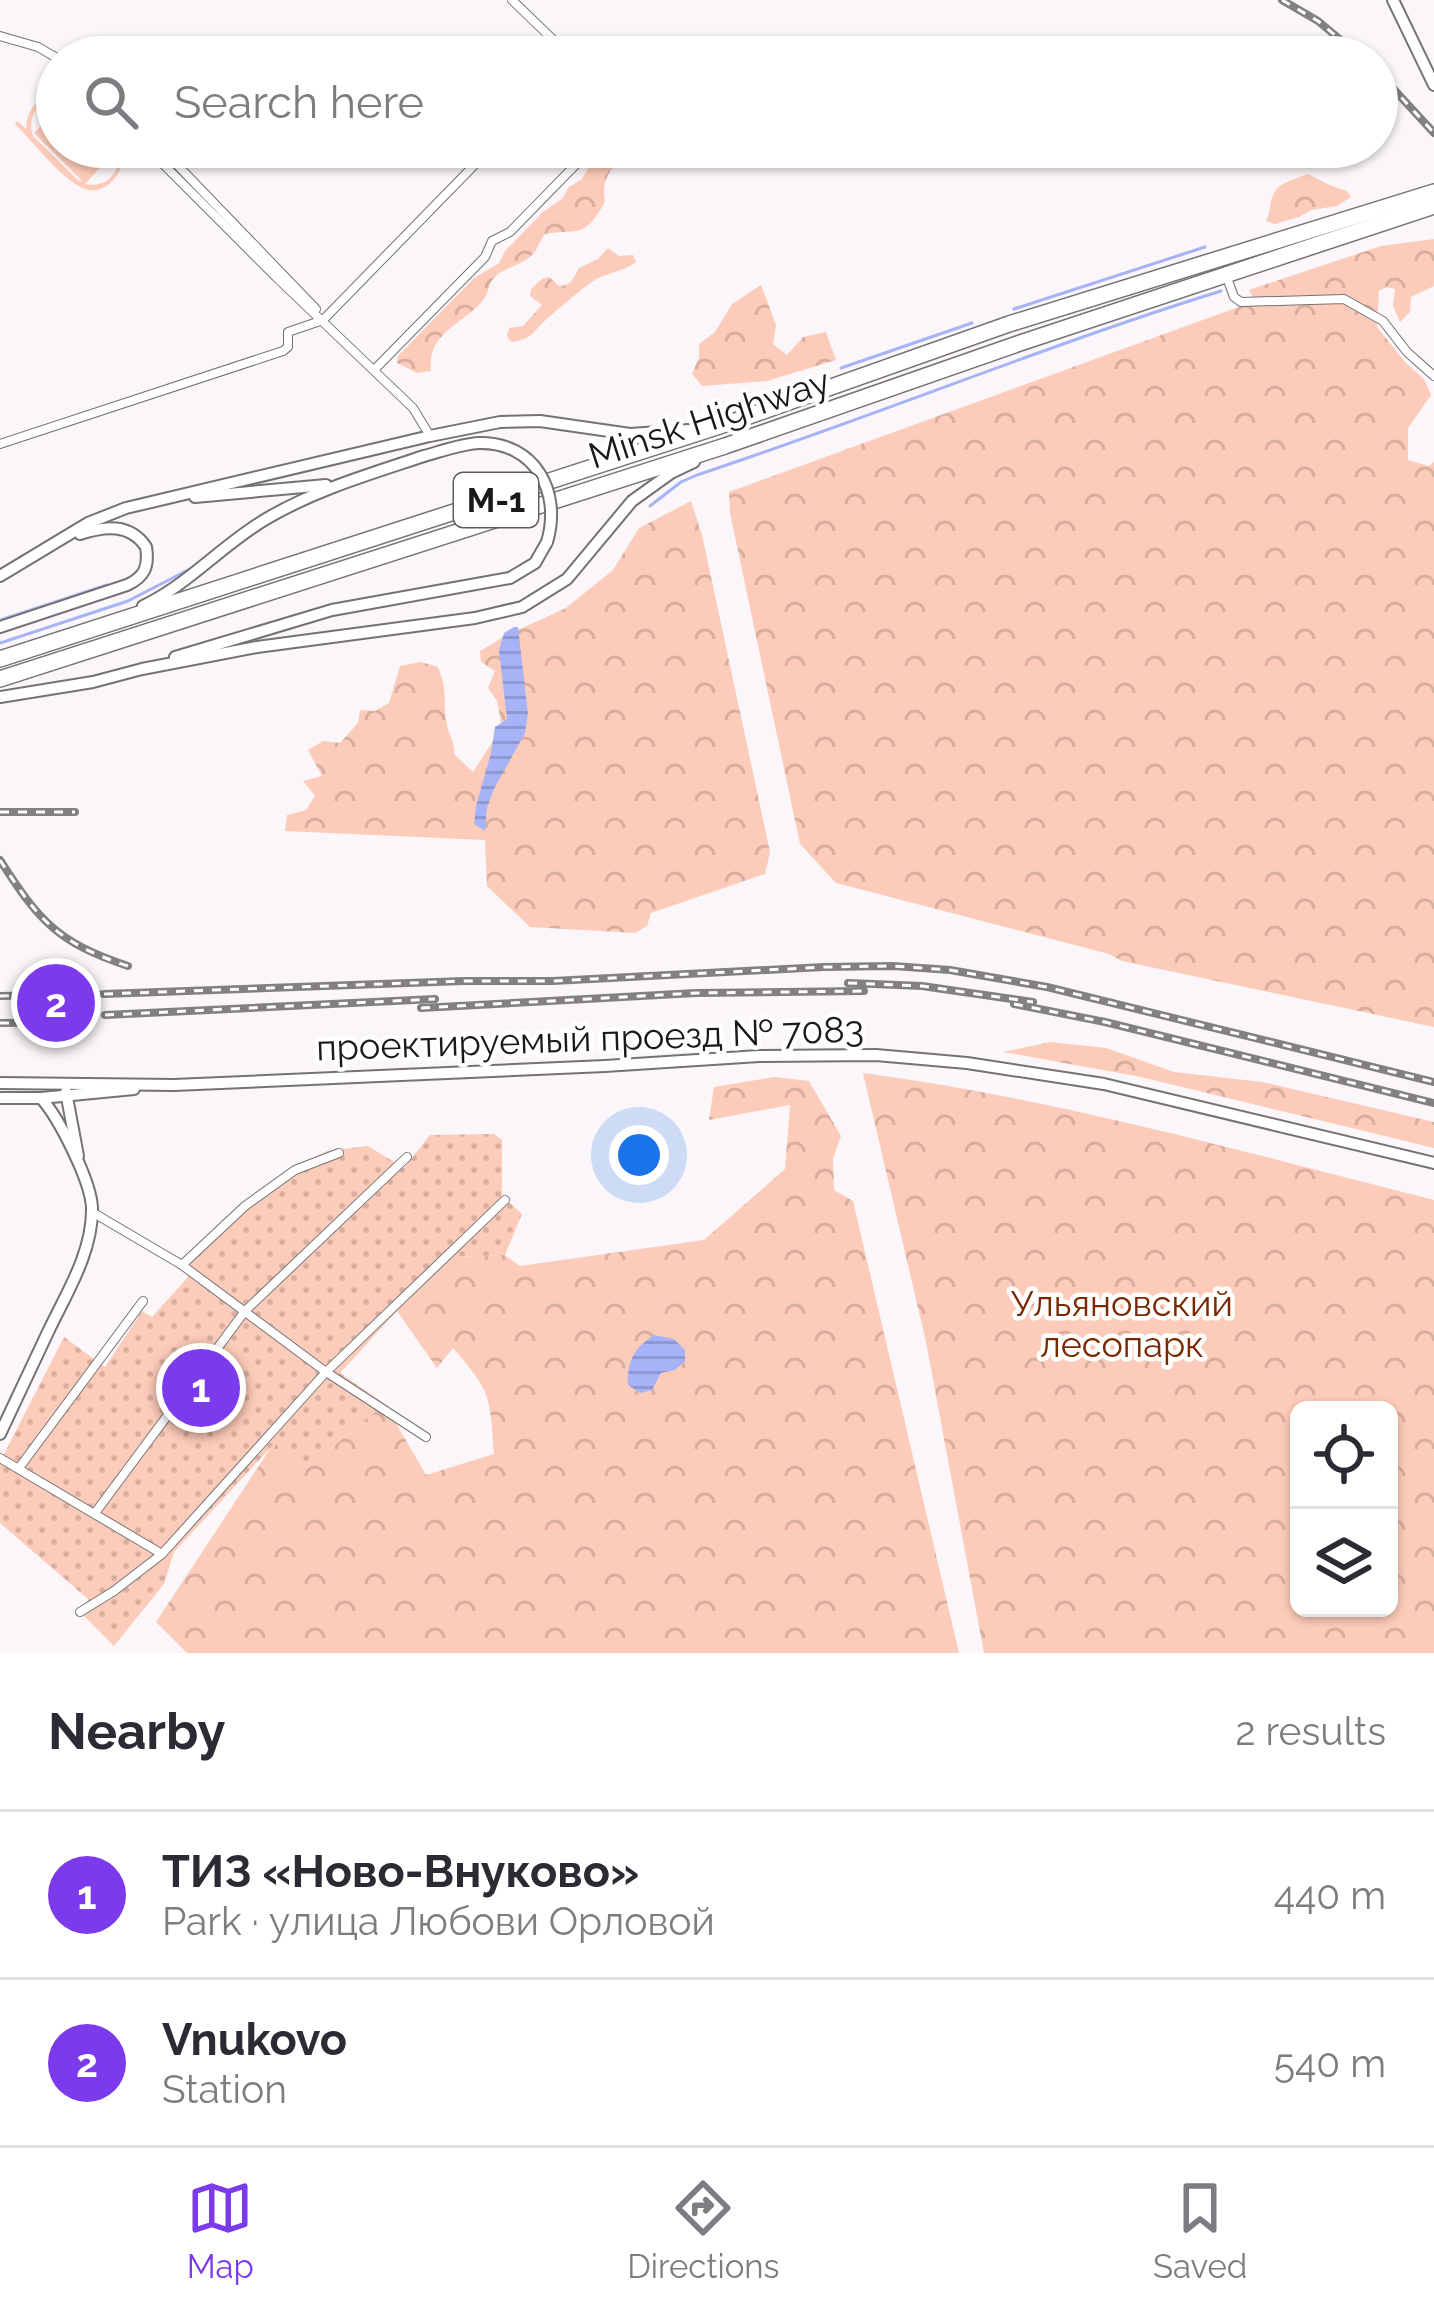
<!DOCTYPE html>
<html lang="en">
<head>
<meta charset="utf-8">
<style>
  body { margin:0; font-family:Raleway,sans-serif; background:#f7f7f7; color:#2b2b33 }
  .controls { position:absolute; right:36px; bottom:36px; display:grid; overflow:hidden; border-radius:18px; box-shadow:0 3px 9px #0004 }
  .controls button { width:108px; height:108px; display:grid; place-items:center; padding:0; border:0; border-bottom:3px solid #e1e1e2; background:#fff; color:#2b2b33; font:60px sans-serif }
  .you { position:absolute; left:639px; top:1155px; width:42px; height:42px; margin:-30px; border:9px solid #fff; border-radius:50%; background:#1a73e8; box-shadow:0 0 0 18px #1a73e833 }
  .badge { display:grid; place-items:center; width:78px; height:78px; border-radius:50%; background:#7c3aed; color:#fff; font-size:39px; font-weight:700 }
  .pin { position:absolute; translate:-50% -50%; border:6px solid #fff; box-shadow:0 3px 12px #0006 }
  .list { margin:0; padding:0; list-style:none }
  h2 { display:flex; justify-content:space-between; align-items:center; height:156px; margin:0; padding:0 48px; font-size:51px }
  h2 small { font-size:39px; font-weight:400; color:#7c7c81 }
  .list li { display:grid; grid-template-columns:78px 1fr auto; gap:36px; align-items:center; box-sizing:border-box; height:168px; padding:0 48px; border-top:3px solid #e1e1e2 }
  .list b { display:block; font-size:45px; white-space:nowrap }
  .list p { margin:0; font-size:39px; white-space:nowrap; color:#7c7c81 }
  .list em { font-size:39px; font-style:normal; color:#7c7c81 }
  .icon { flex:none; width:66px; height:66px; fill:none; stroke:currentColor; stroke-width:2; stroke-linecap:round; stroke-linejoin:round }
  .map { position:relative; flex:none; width:1434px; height:1653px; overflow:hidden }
  .search { position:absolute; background:#fff; box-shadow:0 3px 9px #0004; left:36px; right:36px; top:36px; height:132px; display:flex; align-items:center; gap:30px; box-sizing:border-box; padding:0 42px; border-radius:66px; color:#7c7c81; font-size:45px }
  .sheet { height:492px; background:#fff }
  nav { display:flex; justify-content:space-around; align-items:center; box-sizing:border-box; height:168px; border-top:3px solid #e1e1e2; background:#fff; font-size:33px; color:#7c7c81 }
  nav a { display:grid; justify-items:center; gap:6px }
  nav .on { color:#7c3aed }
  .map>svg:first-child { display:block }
  .grass { fill:url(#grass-dots) }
  .forest { fill:url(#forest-crowns); fill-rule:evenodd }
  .pitch { fill:#fdcbb9 }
  .water { fill:url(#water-rules) }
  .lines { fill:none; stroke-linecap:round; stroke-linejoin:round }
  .stream { stroke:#a6b3f7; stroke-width:3 }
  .street-casing { stroke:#757274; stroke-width:10 }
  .secondary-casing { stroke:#757274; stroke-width:14 }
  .highway-casing { stroke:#757274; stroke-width:18 }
  .street { stroke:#fff; stroke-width:8 }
  .secondary { stroke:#fff; stroke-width:10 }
  .highway { stroke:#fff; stroke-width:15 }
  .rail-casing { stroke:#838082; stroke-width:8 }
  .rail { stroke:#fff; stroke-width:3; stroke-dasharray:9; stroke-linecap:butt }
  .secondary-bridge-casing { stroke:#757274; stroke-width:14; stroke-linecap:butt }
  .secondary-bridge { stroke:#fff; stroke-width:10 }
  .labels { text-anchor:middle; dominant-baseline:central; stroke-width:9; stroke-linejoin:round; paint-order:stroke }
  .shield { fill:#fff; stroke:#5f5e5f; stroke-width:3 }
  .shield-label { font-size:33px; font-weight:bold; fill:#1a191a }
  .street-label { font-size:36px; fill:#1a191a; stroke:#fff }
  .park-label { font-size:36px; fill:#792800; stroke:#fff }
</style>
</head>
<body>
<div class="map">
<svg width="1434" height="1653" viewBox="0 0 1434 1653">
  <defs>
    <pattern id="grass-dots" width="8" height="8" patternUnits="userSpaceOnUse" patternTransform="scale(3)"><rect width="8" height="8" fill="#fdcbb9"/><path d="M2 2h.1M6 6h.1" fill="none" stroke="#d8ae9e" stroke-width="1.8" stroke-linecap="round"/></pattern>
    <pattern id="forest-crowns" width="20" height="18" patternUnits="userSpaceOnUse" patternTransform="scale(3)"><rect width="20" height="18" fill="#fdcbb9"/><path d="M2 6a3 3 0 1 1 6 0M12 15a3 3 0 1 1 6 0" fill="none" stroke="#d8ae9e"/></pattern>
    <pattern id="water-rules" width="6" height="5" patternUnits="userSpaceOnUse" patternTransform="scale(3)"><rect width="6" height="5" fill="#a6b3f7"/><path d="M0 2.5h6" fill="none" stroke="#8e99d3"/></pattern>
  </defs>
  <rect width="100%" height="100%" fill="#faf6f9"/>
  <polygon class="grass" points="494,1134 502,1140 502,1196 522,1214 505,1255 456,1257 397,1311 340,1373 385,1404 307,1468 274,1444 174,1552 164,1584 114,1646 84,1616 88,1599 0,1523 0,1462 64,1337 105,1367 142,1311 152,1317 188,1277 183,1258 239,1205 283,1173 327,1151 368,1146 404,1168 430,1135"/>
  <g class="forest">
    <path d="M607,147H631C615,165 600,176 605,202C583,240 580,228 545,234C541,239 539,245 536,250C527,264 509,266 497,275C488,282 490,290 484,299C464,325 427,331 431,371L417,373L397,363L398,356L474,278L499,263L505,251L543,212L562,199L569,187L582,179L593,160Z"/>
    <path d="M1308,174C1321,181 1333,187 1347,191L1351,197L1337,206L1311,210L1299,217L1275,224L1266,221C1271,212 1269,202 1274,193C1279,182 1298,178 1308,174Z"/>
    <polygon points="1434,239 1434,286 1411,297 1410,312 1400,322 1393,306 1395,289 1386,287 1379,291 1377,327 1405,362 1424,379 1431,395 1408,428 1408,460 1429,466 1434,462 1434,1027 1122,961 1109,954 836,883 800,844 730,513 729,492 1255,301 1249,290 1381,246"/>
    <path d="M608,248L619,256L633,255L636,262C624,272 607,272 593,281C578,292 563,305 549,317C534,329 533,340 511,342L507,336L509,328L523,326L542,305L530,296L531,289L542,279L549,277L559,286C572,285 573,279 579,268L598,259Z"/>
    <polygon points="761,285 776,325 773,344 787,355 803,337 826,332 836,360 767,381 702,386 692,374 699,358 699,344 715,332 732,304"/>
    <path d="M691,501L702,535L770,852L765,874L651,913L647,926L635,933L530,927L487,886L485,840L285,831L287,815L306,810L315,796L303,781L322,776L308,750L323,741L340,743L358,723L360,710L375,711L389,703L400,666L421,662L438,667C449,693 442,701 447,725C449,737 455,741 454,754L473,772L502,727L497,701L488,688L495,671L481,662L480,651L505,636L566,608L613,570L639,528Z"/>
    <polygon points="1050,1042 1106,1048 1174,1072 1262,1082 1434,1122 1434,1148 1141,1077 1003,1052"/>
    <path d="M863,1073C1058,1099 1244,1152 1434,1200V1653H984L926,1342ZM1299,1410H1389V1608H1299Z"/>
    <path d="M775,1077L809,1081L841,1136L833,1158L834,1190L853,1201L959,1653H187L156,1622L274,1443L307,1468L385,1404L426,1475L494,1454C490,1396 492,1393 453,1348L437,1368L397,1311L456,1257L505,1255L520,1266L704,1240L785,1169L790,1105L709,1120L714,1087Z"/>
  </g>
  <path class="pitch" d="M57,94V99C37,102 27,116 33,136L79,181H82L34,133L57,110V147H111L115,152L85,184C103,188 116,178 119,159L114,147H120L138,165L135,167L124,156C121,178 101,201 77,185C57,173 32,141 15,124L17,121L26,129C27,109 37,97 57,94Z"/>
  <g class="water">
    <polygon points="514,627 518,627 528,714 525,733 494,789 487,808 485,831 474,824 476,806 491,753 495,727 507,719 499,650 504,633"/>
    <path d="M654,1335L674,1339L685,1350V1361L675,1370L661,1373L652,1390L640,1393L628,1385C627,1361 634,1348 654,1335Z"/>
  </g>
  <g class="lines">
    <g class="stream">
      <polyline points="1014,309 1205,247"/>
      <polyline points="841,368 972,323"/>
      <path d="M650,506L681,482L697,475C873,417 1044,346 1221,291"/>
      <polyline points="0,620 107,585"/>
      <polyline points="0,643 128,601 188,570"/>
    </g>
    <g class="street-casing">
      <g id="street">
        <polyline points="512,0 571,57"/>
        <polyline points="0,36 38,47 57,58"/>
        <polyline points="146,147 276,277 413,408 430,436"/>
        <polyline points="160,147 316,309"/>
        <polyline points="1226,275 1234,297 1241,302 1344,299 1383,321 1407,352 1434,376"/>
        <polyline points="374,370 485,257 492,241 510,232 593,147"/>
        <polyline points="0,444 283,351 288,347 288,332 323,320 492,147"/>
        <polyline points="92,1212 182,1265 326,1372 426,1437"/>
        <polyline points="182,1265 245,1206 295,1170 339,1153"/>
        <polyline points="0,1458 162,1554"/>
        <polyline points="19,1468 143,1301"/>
        <polyline points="95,1513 245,1311 407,1157"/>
        <polyline points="80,1612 114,1591 162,1554 326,1372 505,1200"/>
      </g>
    </g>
    <g class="secondary-casing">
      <g id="secondary">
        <polyline points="1393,0 1434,85"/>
        <polyline points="195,497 326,485"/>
        <polyline points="0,576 88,523 126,508 430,436 500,422 540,421 630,434 688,430"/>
        <path d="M143,606C189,584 222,545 266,519C315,490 370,474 424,456"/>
        <path d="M0,627L127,585C145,577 149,566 146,547C130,523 105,526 80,534"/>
        <polyline points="175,657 332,610 510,578 535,563 547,542"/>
        <polyline points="0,697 93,682 142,669 257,647 475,618 522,607 567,579 632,501 671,473 694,462"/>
        <polyline points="0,1083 174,1085 605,1066 759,1056 876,1055 967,1063 1104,1084 1434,1163"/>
        <polyline points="66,1092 78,1156"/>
        <polyline points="0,1098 41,1098 134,1089"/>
        <path d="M0,1434C16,1400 32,1366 48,1332C66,1294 93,1252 92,1208C91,1181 59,1118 41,1098"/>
      </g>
    </g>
    <g class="highway-casing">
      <g id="highway">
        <polyline points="0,659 735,421 1009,324 1434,192"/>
        <polyline points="0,679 725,446 1020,343 1434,206"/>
      </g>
    </g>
    <use href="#street" class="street"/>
    <use href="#secondary" class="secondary"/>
    <use href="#highway" class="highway"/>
    <g class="rail-casing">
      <g id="rail">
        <polyline points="1282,0 1318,21 1361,57"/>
        <polyline points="1377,71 1434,133"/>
        <polyline points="0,812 75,812"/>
        <path d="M0,860C39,921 58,943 128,966"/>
        <polyline points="848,983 922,986 1033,1002"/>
        <polyline points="104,994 464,981 553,981 824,967 893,966 950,970 1047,987 1434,1082"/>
        <polyline points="0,996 98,994"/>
        <polyline points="1014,1004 1105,1022 1434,1103"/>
        <polyline points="421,1008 696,993 864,991"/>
        <polyline points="105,1015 435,999"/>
        <polyline points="0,1023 83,1022"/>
      </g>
    </g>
    <use href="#rail" class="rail"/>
    <g class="secondary-bridge-casing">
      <path id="secondary-bridge" d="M424,456C442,451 461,444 479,443C535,442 562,492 547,542"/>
    </g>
    <use href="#secondary-bridge" class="secondary-bridge"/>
  </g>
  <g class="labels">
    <rect class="shield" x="454" y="473" width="84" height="54" rx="9"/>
    <g class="shield-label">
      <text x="496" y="500">М-1</text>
    </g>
    <g class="street-label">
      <text transform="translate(709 418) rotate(-18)">Minsk Highway</text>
      <text transform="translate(590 1038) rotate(-2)">проектируемый проезд № 7083</text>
    </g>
    <g class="park-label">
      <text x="1122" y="1303">Ульяновский<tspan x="1122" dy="41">лесопарк</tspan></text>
    </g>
  </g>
</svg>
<div class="controls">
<button><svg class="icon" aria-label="locate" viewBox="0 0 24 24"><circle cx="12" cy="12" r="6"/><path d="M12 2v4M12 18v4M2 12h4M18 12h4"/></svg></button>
<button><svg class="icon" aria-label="layers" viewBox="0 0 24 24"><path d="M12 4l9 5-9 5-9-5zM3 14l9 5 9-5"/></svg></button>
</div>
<div class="you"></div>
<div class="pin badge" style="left:201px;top:1388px">1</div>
<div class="pin badge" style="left:56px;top:1003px">2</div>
<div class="search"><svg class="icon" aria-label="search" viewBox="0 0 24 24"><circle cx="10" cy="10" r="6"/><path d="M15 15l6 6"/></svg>Search here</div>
</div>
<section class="sheet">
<h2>Nearby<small>2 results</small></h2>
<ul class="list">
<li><span class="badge">1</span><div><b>ТИЗ «Ново-Внуково»</b><p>Park · улица Любови Орловой</p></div><em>440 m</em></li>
<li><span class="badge">2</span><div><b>Vnukovo</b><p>Station</p></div><em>540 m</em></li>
</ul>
</section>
<nav>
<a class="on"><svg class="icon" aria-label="map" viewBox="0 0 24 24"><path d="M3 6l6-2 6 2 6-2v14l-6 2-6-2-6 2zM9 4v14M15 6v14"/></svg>Map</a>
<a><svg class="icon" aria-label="directions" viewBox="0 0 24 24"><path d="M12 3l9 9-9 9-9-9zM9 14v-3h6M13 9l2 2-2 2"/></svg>Directions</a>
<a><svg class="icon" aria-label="saved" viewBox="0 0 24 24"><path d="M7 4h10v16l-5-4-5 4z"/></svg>Saved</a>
</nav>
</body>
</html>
